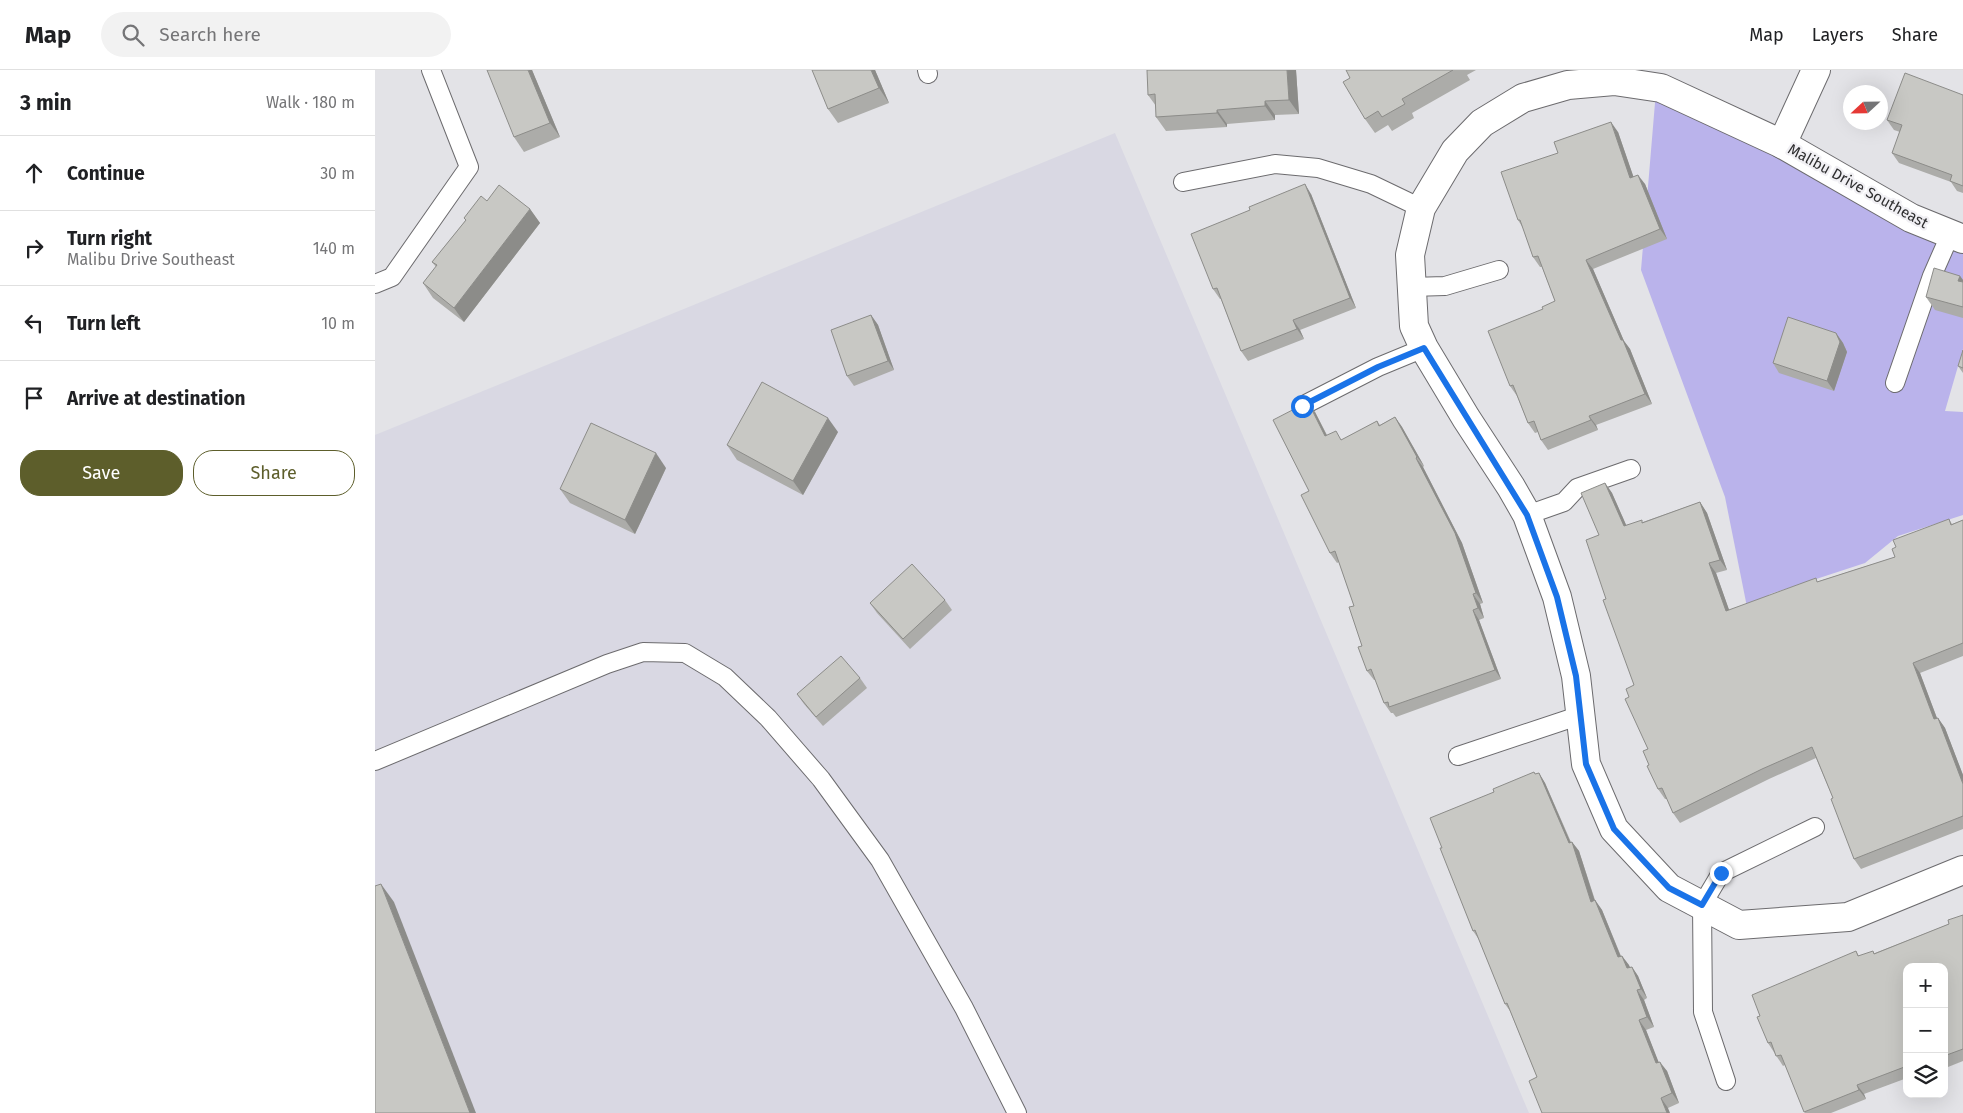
<!DOCTYPE html>
<html lang="en">
<head>
<meta charset="utf-8">
<style>
  body { margin:0; font-family:"Fira Sans",sans-serif; background:#f2f2f2; color:#202124 }
  .controls { position:absolute; right:15px; bottom:15px; display:grid; overflow:hidden; border-radius:10px; box-shadow:0 5px 20px #0002 }
  .controls button { width:45px; height:45px; display:grid; place-items:center; padding:0; border:0; border-bottom:1px solid #e0e0e0; background:#fff; color:#202124; font:25px sans-serif }
  .compass { position:absolute; left:1468px; top:15px; width:45px; height:45px; border-radius:50%; background:#fff; box-shadow:0 5px 20px #0002; rotate:248deg }
  .stop { position:absolute; width:15px; height:15px; margin:-11px; border:4px solid #1a73e8; border-radius:50%; background:#fff }
  .stop.end { background:#1a73e8; border-color:#fff; box-shadow:0 1px 5px #0008 }
  .list { margin:0; padding:0; list-style:none }
  h2 { display:flex; justify-content:space-between; align-items:center; height:65px; margin:0; padding:0 20px; font-size:21px }
  h2 small { font-size:16px; font-weight:400; color:#757577 }
  .list li { display:grid; grid-template-columns:32px 1fr auto; gap:15px; align-items:center; box-sizing:border-box; height:75px; padding:0 20px; border-top:1px solid #e0e0e0 }
  .list b { display:block; font-size:19px; white-space:nowrap }
  .list p { margin:0; font-size:16px; white-space:nowrap; color:#757577 }
  .list em { font-size:16px; font-style:normal; color:#757577 }
  .actions { display:flex; gap:10px; padding:15px 20px }
  .actions a { flex:1; padding:11px 0; border:1px solid #5d5e2b; border-radius:20px; text-align:center; font-size:18px; color:#5d5e2b }
  .actions .main { background:#5d5e2b; color:#fff }
  .icon { flex:none; width:28px; height:28px; fill:none; stroke:currentColor; stroke-width:2; stroke-linecap:round; stroke-linejoin:round }
  .map { position:relative; flex:none; width:1588px; height:1043px; overflow:hidden }
  header { display:flex; align-items:center; gap:30px; box-sizing:border-box; height:70px; padding:0 25px; background:#fff; border-bottom:1px solid #e0e0e0 }
  header strong { font-size:24px }
  nav { display:flex; gap:28px; margin-inline-start:auto; font-size:18px }
  .search { width:350px; height:45px; background:#f2f2f2; display:flex; align-items:center; gap:12px; box-sizing:border-box; padding:0 18px; border-radius:28px; color:#757577; font-size:19px }
  main { display:flex }
  aside { flex:1; background:#fff }
  .map>svg:first-child { display:block }
  .built { fill:#d9d8e3 }
  .green { fill:#bab3eb }
  .lines { fill:none; stroke-linecap:round; stroke-linejoin:round }
  .service-casing { stroke:#6c6b6e; stroke-width:20 }
  .minor-casing { stroke:#6c6b6e; stroke-width:30 }
  .service { stroke:#fff; stroke-width:18 }
  .minor { stroke:#fff; stroke-width:28 }
  .wall { fill:#acaca9 }
  .shaded-wall { fill:#8c8c89 }
  .building { fill:#c8c8c4; stroke:#8c8c89 }
  .route { stroke:#1a73e8; stroke-width:6 }
  .labels { text-anchor:middle; dominant-baseline:central; stroke-width:4.5; stroke-linejoin:round; paint-order:stroke }
  .street-label { font-size:15px; fill:#2f2f30; stroke:#f1f0f4 }
</style>
</head>
<body>
<header>
<strong>Map</strong>
<div class="search"><svg class="icon" aria-label="search" viewBox="0 0 24 24"><circle cx="10" cy="10" r="6"/><path d="M15 15l6 6"/></svg>Search here</div>
<nav><a>Map</a><a>Layers</a><a>Share</a></nav>
</header>
<main>
<aside>
<h2>3 min<small>Walk · 180 m</small></h2>
<ul class="list">
<li><svg class="icon" aria-label="ahead" viewBox="0 0 24 24"><path d="M12 20V5M6 11l6-6 6 6"/></svg><div><b>Continue</b></div><em>30 m</em></li>
<li><svg class="icon" aria-label="right" viewBox="0 0 24 24"><path d="M7 20v-9h11M14 6l5 5-5 5"/></svg><div><b>Turn right</b><p>Malibu Drive Southeast</p></div><em>140 m</em></li>
<li><svg class="icon" aria-label="left" viewBox="0 0 24 24"><path d="M17 20v-9H6M10 6l-5 5 5 5"/></svg><div><b>Turn left</b></div><em>10 m</em></li>
<li><svg class="icon" aria-label="arrive" viewBox="0 0 24 24"><path d="M6 21V4h12l-3 4 3 4H6"/></svg><div><b>Arrive at destination</b></div></li>
</ul>
<div class="actions"><a class="main">Save</a><a>Share</a></div>
</aside>
<div class="map">
<svg width="1588" height="1043" viewBox="0 0 1588 1043">
  <rect width="100%" height="100%" fill="#e3e3e7"/>
  <polygon class="built" points="740,63 1154,1043 0,1043 0,365"/>
  <polygon class="green" points="1281,21 1588,174 1588,279 1570,341 1588,342 1588,445 1523,466 1490,493 1395,524 1373,542 1350,427 1266,200"/>
  <g class="lines">
    <g class="service-casing">
      <g id="service">
        <polyline points="552,0 553,4"/>
        <polyline points="808,112 900,94 943,98 996,114 1046,138"/>
        <polyline points="0,214 17,207 94,97 56,0"/>
        <polyline points="1036,217 1070,216 1124,200"/>
        <polyline points="1520,313 1557,206 1575,165"/>
        <polyline points="927,336 1003,297 1049,278"/>
        <polyline points="1152,445 1189,432 1202,418 1256,399"/>
        <polyline points="1083,686 1206,645"/>
        <polyline points="0,691 232,594 268,582 310,583 350,607 393,648 446,709 505,790 589,938 642,1043"/>
        <polyline points="1351,1011 1328,942 1327,835 1346,803 1440,757"/>
      </g>
    </g>
    <g class="minor-casing">
      <g id="minor">
        <polyline points="1407,74 1441,0"/>
        <polyline points="1588,169 1536,148 1407,74 1286,18 1239,11 1193,15 1148,28 1107,53 1080,81 1046,138 1035,185 1039,256 1049,278 1091,348 1136,417 1152,445 1182,527 1201,606 1211,694 1239,759 1294,818 1364,855 1473,847 1588,800"/>
      </g>
    </g>
    <use href="#service" class="service"/>
    <use href="#minor" class="minor"/>
  </g>
  <g class="wall">
    <polygon points="157,0 185,67 149,82 139,67"/>
    <polygon points="500,0 514,33 463,53 453,39"/>
    <polygon points="921,0 924,44 900,45 900,50 852,54 852,57 791,61 781,47 781,36 773,25"/>
    <polygon points="971,0 1101,0 1092,5 1095,10 1037,43 1039,48 1017,61 1013,55 1000,63 990,49 975,8"/>
    <polygon points="1588,25 1588,123 1582,121 1576,112 1524,93 1517,83 1525,62 1519,60 1512,50"/>
    <polygon points="1243,62 1258,106 1270,114 1292,169 1218,199 1249,271 1255,279 1277,334 1221,355 1223,360 1173,380 1166,370 1163,362 1160,363 1153,353 1142,326 1135,316 1180,231 1167,197 1165,197 1158,187 1148,158 1143,150 1183,83"/>
    <polygon points="936,124 981,238 925,260 929,269 873,291 866,281 846,229 845,229 838,219"/>
    <polygon points="112,131 155,139 165,153 89,252 58,228 48,213 61,197 57,192 91,150 89,148"/>
    <polygon points="1585,206 1588,210 1588,248 1560,240 1551,227"/>
    <polygon points="496,245 503,255 519,300 479,316 472,306"/>
    <polygon points="1461,263 1468,273 1472,282 1459,321 1404,303 1398,293"/>
    <polygon points="1588,280 1588,303 1583,296"/>
    <polygon points="940,342 952,365 967,370 1002,351 1005,355 1020,347 1027,357 1049,396 1048,397 1087,473 1108,533 1105,534 1109,548 1104,550 1126,609 1021,647 1018,643 1016,643 1009,633 1001,610 999,610 992,601 979,536 964,492 962,493 955,483 934,421"/>
    <polygon points="463,362 428,425 362,390 352,375"/>
    <polygon points="291,398 260,464 195,433 185,419"/>
    <polygon points="1230,413 1237,423 1251,455 1268,452 1325,432 1332,443 1352,500 1341,503 1354,540 1520,487 1574,449 1577,454 1588,450 1588,586 1545,603 1562,648 1563,648 1570,658 1588,705 1588,759 1486,799 1479,789 1458,728 1441,688 1394,709 1305,753 1298,743 1292,729 1290,729 1283,719 1274,695 1273,679 1254,627 1259,615 1231,529 1224,465"/>
    <polygon points="570,530 577,540 535,579 502,543 495,533"/>
    <polygon points="485,608 492,618 448,656 429,634 422,624"/>
    <polygon points="1164,703 1170,713 1196,772 1197,772 1204,781 1220,830 1227,840 1246,886 1247,886 1255,897 1257,897 1263,906 1272,928 1269,930 1279,957 1271,960 1283,992 1292,1001 1304,1033 1293,1038 1162,1007 1135,941 1130,934 1105,871 1098,861 1067,778 1119,722"/>
    <polygon points="1588,845 1588,991 1573,997 1570,993 1569,994 1569,897 1532,897 1532,1008 1489,1024 1491,1029 1456,1043 1430,1043 1410,995 1408,996 1393,973 1385,946 1481,881 1484,886 1500,883 1574,854"/>
  </g>
  <g class="shaded-wall">
    <polygon points="153,0 157,0 185,67 175,53"/>
    <polygon points="496,0 500,0 514,33 504,18"/>
    <polygon points="912,0 921,0 924,44 914,30"/>
    <polygon points="890,31 900,45 900,50 890,36"/>
    <polygon points="842,40 852,54 852,57 842,43"/>
    <polygon points="1236,52 1243,62 1262,117 1255,108"/>
    <polygon points="1263,105 1270,114 1292,169 1285,159"/>
    <polygon points="930,114 936,124 981,238 975,228"/>
    <polygon points="155,139 165,153 89,252 79,238"/>
    <polygon points="1211,190 1218,199 1249,271 1255,279 1277,334 1270,324"/>
    <polygon points="1585,206 1588,210 1588,217 1583,211"/>
    <polygon points="496,245 503,255 519,300 513,291"/>
    <polygon points="918,250 925,260 929,269 922,259"/>
    <polygon points="1461,263 1468,273 1472,282 1459,321 1452,311"/>
    <polygon points="933,332 940,342 957,376 950,366"/>
    <polygon points="1214,346 1221,355 1223,360 1216,350"/>
    <polygon points="1020,347 1027,357 1049,396 1042,387"/>
    <polygon points="453,348 463,362 428,425 418,411"/>
    <polygon points="281,383 291,398 260,464 250,450"/>
    <polygon points="1041,388 1048,397 1087,473 1108,533 1101,523"/>
    <polygon points="1230,413 1237,423 1256,466 1249,456"/>
    <polygon points="1325,432 1332,443 1352,500 1345,490"/>
    <polygon points="1334,493 1341,503 1358,551 1351,541"/>
    <polygon points="1098,524 1105,534 1109,548 1103,538"/>
    <polygon points="1098,540 1104,550 1126,609 1120,600"/>
    <polygon points="1538,593 1545,603 1566,659 1559,649"/>
    <polygon points="1563,648 1570,658 1588,705 1588,714"/>
    <polygon points="1164,703 1170,713 1200,783 1194,773"/>
    <polygon points="1197,772 1204,781 1223,841 1216,832"/>
    <polygon points="6,814 19,832 101,1043 95,1043"/>
    <polygon points="1220,830 1227,840 1250,897 1243,887"/>
    <polygon points="1247,886 1254,895 1259,908 1252,898"/>
    <polygon points="1257,897 1263,906 1272,928 1266,919"/>
    <polygon points="1262,920 1269,930 1279,957 1272,947"/>
    <polygon points="1264,950 1271,960 1288,1003 1281,993"/>
    <polygon points="1285,992 1292,1001 1304,1033 1297,1023"/>
    <polygon points="1482,1015 1489,1024 1491,1029 1484,1020"/>
    <polygon points="1286,1028 1293,1038 1295,1043 1292,1043"/>
  </g>
  <g class="building">
    <polygon points="112,0 153,0 175,53 139,67"/>
    <polygon points="437,0 496,0 504,18 453,39"/>
    <polygon points="772,0 912,0 914,30 890,31 890,36 842,40 842,43 781,47 780,24 773,25"/>
    <polygon points="971,0 1078,0 1027,29 1030,34 1007,47 1003,41 990,49 968,12 975,8"/>
    <polygon points="1530,3 1588,25 1588,116 1575,111 1577,105 1517,83 1527,55 1512,50"/>
    <polygon points="1236,52 1255,108 1263,105 1285,159 1211,190 1246,270 1248,270 1270,324 1214,346 1216,350 1166,370 1159,351 1153,353 1138,315 1135,316 1113,261 1168,239 1167,237 1180,231 1163,186 1158,187 1145,150 1143,150 1126,102 1183,83 1179,72"/>
    <polygon points="930,114 975,228 918,250 922,259 866,281 842,218 838,219 816,164 875,140 874,137"/>
    <polygon points="124,115 155,139 79,238 48,213 62,195 57,192 91,150 89,148 106,126 112,131"/>
    <polygon points="1559,198 1585,206 1583,211 1588,212 1588,237 1551,227"/>
    <polygon points="496,245 513,291 472,306 456,260"/>
    <polygon points="1413,247 1461,263 1465,272 1452,311 1398,293"/>
    <polygon points="1588,280 1588,298 1583,296"/>
    <polygon points="387,312 453,348 418,411 352,375"/>
    <polygon points="933,332 950,366 961,361 966,370 1002,351 1004,356 1020,347 1042,387 1041,388 1080,463 1101,523 1098,524 1103,538 1098,540 1120,600 1014,637 1013,632 1009,633 996,599 992,601 983,577 987,576 974,537 979,536 960,481 955,483 926,425 934,421 898,350"/>
    <polygon points="216,353 281,383 250,450 185,419"/>
    <polygon points="1230,413 1249,456 1267,450 1267,453 1325,432 1345,490 1334,493 1351,541 1441,508 1442,512 1520,487 1517,479 1521,477 1518,470 1574,449 1576,455 1588,450 1588,573 1538,593 1559,649 1563,648 1588,714 1588,746 1479,789 1456,729 1458,728 1437,677 1387,699 1298,743 1287,718 1283,719 1272,696 1274,695 1268,681 1273,679 1250,629 1254,627 1251,619 1259,615 1228,530 1231,529 1211,470 1224,465 1206,423"/>
    <polygon points="537,494 570,530 528,569 495,533"/>
    <polygon points="466,586 485,608 441,647 422,624"/>
    <polygon points="1159,702 1160,704 1164,703 1194,773 1197,772 1216,832 1220,830 1243,887 1247,886 1252,898 1257,897 1266,919 1262,920 1272,947 1264,950 1281,993 1285,992 1297,1023 1286,1028 1292,1043 1167,1043 1154,1011 1162,1007 1132,933 1130,934 1100,860 1098,861 1065,778 1067,778 1055,748 1119,722 1118,719"/>
    <polygon points="6,814 95,1043 0,1043 0,816"/>
    <polygon points="1588,845 1588,979 1569,986 1569,897 1532,897 1532,996 1482,1015 1484,1020 1429,1042 1406,985 1401,986 1396,972 1393,973 1382,947 1385,946 1377,925 1481,881 1483,886 1498,881 1499,884 1574,854 1573,850"/>
  </g>
  <g class="lines">
    <polyline class="route" points="927,336 1003,297 1049,278 1152,445 1182,527 1201,606 1211,694 1239,759 1294,818 1327,835 1346,803"/>
  </g>
  <g class="labels">
    <g class="street-label">
      <text transform="translate(1483 116) rotate(29)">Malibu Drive Southeast</text>
    </g>
  </g>
</svg>
<div class="controls">
<button>+</button>
<button>−</button>
<button><svg class="icon" aria-label="layers" viewBox="0 0 24 24"><path d="M12 4l9 5-9 5-9-5zM3 14l9 5 9-5"/></svg></button>
</div>
<svg class="compass" viewBox="-18 -18 36 36"><path d="M0-13l5 13h-10z" fill="#e53935"/><path d="M0 13l5-13h-10z" fill="#757577"/></svg>
<div class="stop" style="left:927px;top:336px"></div>
<div class="stop end" style="left:1346px;top:803px"></div>
</div>
</main>
</body>
</html>
